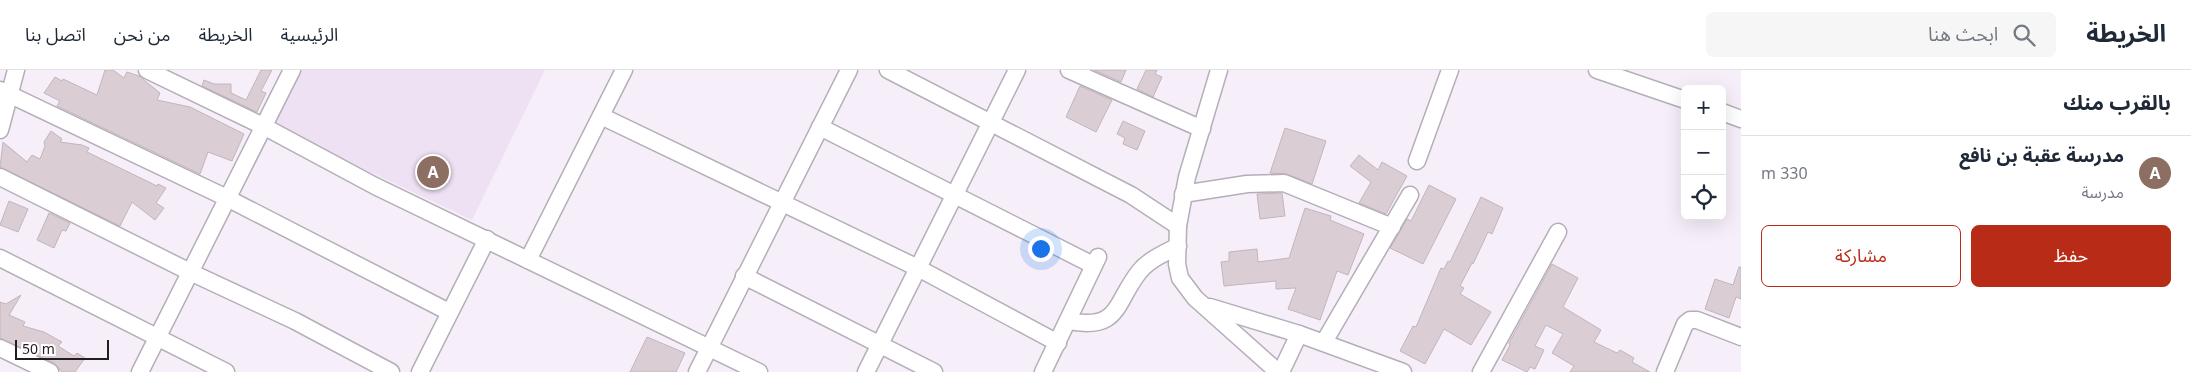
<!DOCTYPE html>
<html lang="ar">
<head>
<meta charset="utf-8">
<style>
  body { margin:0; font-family:"Noto Sans","Noto Sans Arabic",sans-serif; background:#f6f6f7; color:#1f2937; direction:rtl }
  .controls { position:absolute; right:15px; top:15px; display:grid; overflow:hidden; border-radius:8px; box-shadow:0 5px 20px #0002 }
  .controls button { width:45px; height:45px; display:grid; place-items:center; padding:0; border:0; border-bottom:1px solid #e0e1e3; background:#fff; color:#1f2937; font:25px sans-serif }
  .scale { position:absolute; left:15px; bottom:12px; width:94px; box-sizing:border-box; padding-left:5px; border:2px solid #211e22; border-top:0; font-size:14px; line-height:18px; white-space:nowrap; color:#211e22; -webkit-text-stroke:4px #fff; paint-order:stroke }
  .you { position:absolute; left:1040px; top:178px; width:18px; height:18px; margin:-12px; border:4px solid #fff; border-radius:50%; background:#1a73e8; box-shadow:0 0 0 8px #1a73e833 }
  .badge { display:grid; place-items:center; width:32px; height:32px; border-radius:50%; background:#b82b17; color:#fff; font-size:16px; font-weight:700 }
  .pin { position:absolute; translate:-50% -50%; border:2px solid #fff; box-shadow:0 1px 5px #0006 }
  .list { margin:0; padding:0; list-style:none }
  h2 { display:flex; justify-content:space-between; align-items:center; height:65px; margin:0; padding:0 20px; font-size:21px }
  h2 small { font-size:16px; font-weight:400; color:#747a83 }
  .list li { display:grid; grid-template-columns:32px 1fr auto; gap:15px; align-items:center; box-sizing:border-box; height:75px; padding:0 20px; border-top:1px solid #e0e1e3 }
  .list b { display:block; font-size:19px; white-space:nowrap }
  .list p { margin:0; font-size:16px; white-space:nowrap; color:#747a83 }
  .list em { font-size:16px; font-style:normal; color:#747a83 }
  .actions { display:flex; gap:10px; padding:15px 20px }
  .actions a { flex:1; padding:11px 0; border:1px solid #b82b17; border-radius:8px; text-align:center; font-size:18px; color:#b82b17 }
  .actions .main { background:#b82b17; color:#fff }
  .icon { flex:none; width:28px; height:28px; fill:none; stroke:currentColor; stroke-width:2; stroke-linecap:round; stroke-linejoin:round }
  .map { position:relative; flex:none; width:1741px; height:302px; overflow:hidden; direction:ltr }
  header { display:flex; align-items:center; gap:30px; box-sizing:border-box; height:70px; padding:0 25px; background:#fff; border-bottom:1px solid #e0e1e3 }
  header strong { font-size:24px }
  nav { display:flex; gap:28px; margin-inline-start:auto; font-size:18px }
  .search { width:350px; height:45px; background:#f6f6f7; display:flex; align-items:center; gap:12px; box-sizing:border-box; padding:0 18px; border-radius:8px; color:#747a83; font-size:19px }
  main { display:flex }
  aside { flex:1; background:#fff }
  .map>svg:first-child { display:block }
  .built { fill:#ede1f3 }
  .building { fill:#daced4; stroke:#c2b5bc }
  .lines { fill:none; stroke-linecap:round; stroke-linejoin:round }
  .minor-casing { stroke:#b5aeb9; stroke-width:19 }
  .minor { stroke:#fff; stroke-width:16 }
</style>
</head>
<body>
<header>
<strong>الخريطة</strong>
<div class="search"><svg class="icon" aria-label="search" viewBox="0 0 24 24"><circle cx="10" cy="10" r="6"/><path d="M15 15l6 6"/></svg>ابحث هنا</div>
<nav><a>الرئيسية</a><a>الخريطة</a><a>من نحن</a><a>اتصل بنا</a></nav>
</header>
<main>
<aside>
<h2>بالقرب منك<small></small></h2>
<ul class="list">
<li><span class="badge" style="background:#8d6e63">A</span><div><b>مدرسة عقبة بن نافع</b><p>مدرسة</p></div><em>330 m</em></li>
</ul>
<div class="actions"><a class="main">حفظ</a><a>مشاركة</a></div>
</aside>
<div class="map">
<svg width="1741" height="302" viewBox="0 0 1741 302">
  <rect width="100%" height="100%" fill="#f6effa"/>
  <polygon class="built" points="295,0 545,0 472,150 269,54"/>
  <g class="building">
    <polygon points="105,0 113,0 124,8 127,2 139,6 160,23 157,30 190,37 244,64 232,91 208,82 200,104 57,36 60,31 44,23 55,7 62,11 63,9 97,25"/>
    <polygon points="261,0 272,0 261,21 266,23 257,42 202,16 204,10 214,14 231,14 231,23 246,30"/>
    <polygon points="1094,0 1126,0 1121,12"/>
    <polygon points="1146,0 1157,0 1155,4 1162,7 1153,27 1137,19"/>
    <polygon points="1080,16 1112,30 1096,62 1066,47"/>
    <polygon points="1123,51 1145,61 1137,80 1123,74 1125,68 1117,64"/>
    <polygon points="1285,58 1326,71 1312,114 1287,104 1270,103"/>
    <polygon points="51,61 62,69 60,72 82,75 89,78 87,82 157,116 158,114 166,118 156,133 164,138 155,150 132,132 120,156 0,97 3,72 27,92 32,85 40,89 45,76 44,72"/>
    <polygon points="1359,85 1378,100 1382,92 1407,106 1386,144 1359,133 1371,112 1350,96"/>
    <polygon points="1429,115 1456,129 1423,194 1390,178 1407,149 1411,151"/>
    <polygon points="1282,123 1285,146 1260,149 1257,124"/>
    <polygon points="1481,127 1503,138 1492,164 1488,162 1473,194 1472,193 1460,216 1464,218 1460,224 1491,242 1471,275 1444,259 1425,294 1400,281 1413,256 1416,257 1441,198 1444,199 1448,191 1450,192"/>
    <polygon points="9,131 28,139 18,162 0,155"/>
    <polygon points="1305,138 1331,146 1330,150 1364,164 1348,205 1337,201 1320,250 1288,239 1296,218 1276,219 1276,211 1224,216 1221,192 1229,191 1229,182 1257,179 1258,192 1289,188"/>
    <polygon points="49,143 70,153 66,161 62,160 54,178 37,170"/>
    <polygon points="1552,194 1578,208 1563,237 1601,260 1594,272 1617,283 1620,280 1634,288 1632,292 1650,302 1570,302 1574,296 1552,283 1563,264 1546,255 1535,276 1544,280 1535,299 1530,297 1527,302 1502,290 1510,275 1509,273"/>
    <polygon points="1739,197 1741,197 1741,229 1736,227 1729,248 1705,239 1715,209 1733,215"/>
    <polygon points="21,225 9,245 25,252 23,256 44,262 62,272 58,276 74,286 77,283 85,288 75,302 62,302 54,293 0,268 0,232 6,234"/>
    <polygon points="647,267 685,283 676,302 630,302"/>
  </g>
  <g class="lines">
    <g class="minor-casing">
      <g id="minor">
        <polyline points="147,0 263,56 375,116 759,302"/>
        <polyline points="888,0 1131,125 1178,156"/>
        <polyline points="1069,0 1202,59"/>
        <polyline points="1219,0 1187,107 1178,156 1177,194 1180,208 1195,228 1278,302"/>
        <polyline points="1597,0 1685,30"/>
        <polyline points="0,20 227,128 449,242"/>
        <polyline points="1722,42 1741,49"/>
        <polyline points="601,46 918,198 1058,273"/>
        <polyline points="820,57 1093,195"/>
        <polyline points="0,60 16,0"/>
        <polyline points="1417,91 1450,0"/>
        <polyline points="0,107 190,202 295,251 391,302"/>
        <polyline points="1183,124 1247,114 1284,113 1392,157"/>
        <polyline points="0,188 226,302"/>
        <polyline points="528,190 624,0"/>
        <polyline points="744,206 934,302"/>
        <polyline points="1210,237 1299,264 1403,302"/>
        <path d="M1068,251C1120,261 1114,234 1139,202C1148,190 1165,183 1178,176"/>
        <polyline points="1324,272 1410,125"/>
        <polyline points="0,278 50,302"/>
        <polyline points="140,302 292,0"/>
        <polyline points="420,302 487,169"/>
        <polyline points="697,302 849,0"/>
        <polyline points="866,302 1017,0"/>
        <polyline points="1043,302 1098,187"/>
        <polyline points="1281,302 1299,264"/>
        <polyline points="1481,302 1558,162"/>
        <polyline points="1665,302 1685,254 1690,250 1697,250 1741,267"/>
      </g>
    </g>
    <use href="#minor" class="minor"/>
  </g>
</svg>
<div class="controls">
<button>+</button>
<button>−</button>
<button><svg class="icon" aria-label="locate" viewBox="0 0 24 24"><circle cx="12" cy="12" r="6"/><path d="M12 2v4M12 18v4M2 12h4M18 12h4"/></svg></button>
</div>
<div class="scale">50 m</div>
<div class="you"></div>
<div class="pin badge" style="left:433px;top:102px;background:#8d6e63">A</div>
</div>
</main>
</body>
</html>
